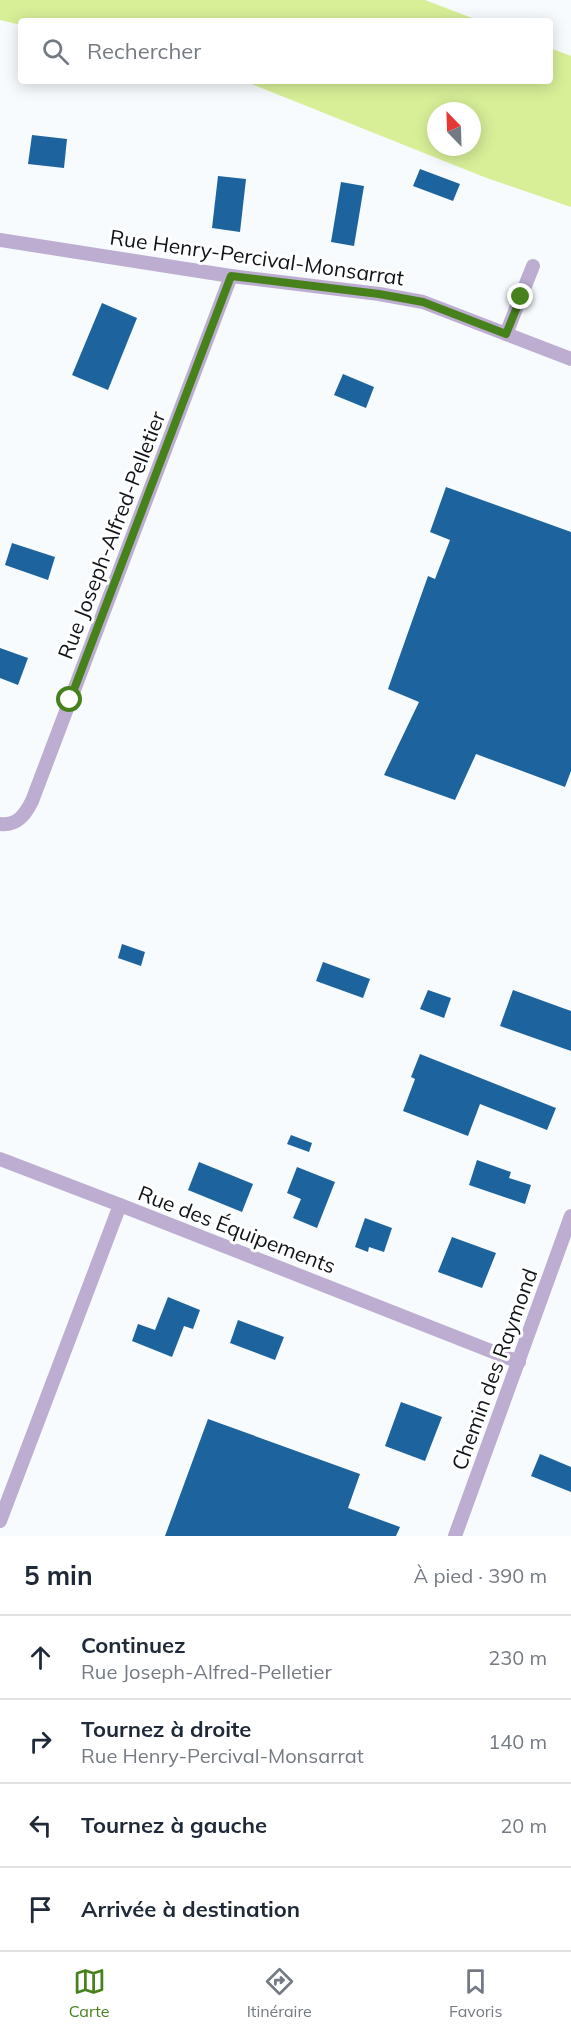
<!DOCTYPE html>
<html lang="fr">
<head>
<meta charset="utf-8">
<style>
  body { margin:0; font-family:Mulish,sans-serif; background:#f2f2f3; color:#1f2937 }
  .compass { position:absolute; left:427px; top:102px; width:54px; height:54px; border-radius:50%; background:#fff; box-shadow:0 3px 15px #0003; rotate:337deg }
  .stop { position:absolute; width:18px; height:18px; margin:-14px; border:4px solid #47811c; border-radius:50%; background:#fff }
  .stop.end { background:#47811c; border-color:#fff; box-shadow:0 2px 6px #0008 }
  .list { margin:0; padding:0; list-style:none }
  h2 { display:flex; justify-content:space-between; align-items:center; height:78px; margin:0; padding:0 24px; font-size:26px }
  h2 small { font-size:20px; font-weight:400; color:#747a83 }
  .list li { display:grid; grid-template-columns:39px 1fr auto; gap:18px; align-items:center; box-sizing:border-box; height:84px; padding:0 24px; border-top:2px solid #e0e1e3 }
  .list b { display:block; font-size:22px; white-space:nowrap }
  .list p { margin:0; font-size:20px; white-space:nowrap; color:#747a83 }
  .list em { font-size:20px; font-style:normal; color:#747a83 }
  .icon { flex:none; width:33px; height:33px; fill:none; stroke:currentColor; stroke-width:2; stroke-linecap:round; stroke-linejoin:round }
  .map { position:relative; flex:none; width:571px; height:1536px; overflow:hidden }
  .search { position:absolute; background:#fff; box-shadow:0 3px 15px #0003; left:18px; right:18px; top:18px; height:66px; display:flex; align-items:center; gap:15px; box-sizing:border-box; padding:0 21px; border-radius:6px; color:#747a83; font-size:22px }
  .sheet { height:414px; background:#fff }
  nav { display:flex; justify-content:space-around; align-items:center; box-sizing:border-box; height:84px; border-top:2px solid #e0e1e3; background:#fff; font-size:16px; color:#747a83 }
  nav a { display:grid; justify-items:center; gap:3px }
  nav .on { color:#47811c }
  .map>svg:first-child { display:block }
  .green { fill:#d8ef98; fill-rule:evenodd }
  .building { fill:#1d639d }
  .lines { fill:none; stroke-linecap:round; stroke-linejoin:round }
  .minor { stroke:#bdaed1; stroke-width:14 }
  .route { stroke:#47811c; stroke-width:8 }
  .labels { text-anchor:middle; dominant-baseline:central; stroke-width:6; stroke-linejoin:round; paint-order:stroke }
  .street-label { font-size:21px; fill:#111417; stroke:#fff }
</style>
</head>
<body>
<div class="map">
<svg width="571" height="1536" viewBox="0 0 571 1536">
  <rect width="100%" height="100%" fill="#f7fbfe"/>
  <g class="green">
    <polygon points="0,0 425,0 480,21 21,21 21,25 0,20"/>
    <path d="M550,48L571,56V207L484,177L244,81H550ZM436,111H472V147H436Z"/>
  </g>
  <g class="building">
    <polygon points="32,135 67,139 64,168 28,164"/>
    <polygon points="420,169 460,184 453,201 413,186"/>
    <polygon points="218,176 246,179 240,232 212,228"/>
    <polygon points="341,182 364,186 354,246 331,242"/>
    <polygon points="102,303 137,318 108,390 72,375"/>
    <polygon points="343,374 374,387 366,408 334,395"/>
    <polygon points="446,487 571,532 571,771 565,787 476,754 455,800 384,775 419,702 388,689 428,576 435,579 450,540 430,532"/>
    <polygon points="12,543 55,557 48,580 5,565"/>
    <polygon points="0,648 28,658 18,685 0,678"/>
    <polygon points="122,944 145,952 141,966 118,958"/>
    <polygon points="323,962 370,979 363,998 316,981"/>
    <polygon points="428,990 451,998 444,1018 420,1009"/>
    <polygon points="513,990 571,1011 571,1051 500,1026"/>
    <polygon points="420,1054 556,1108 547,1130 480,1104 468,1136 403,1111 415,1079 411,1077"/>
    <polygon points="291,1135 312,1143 309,1152 287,1144"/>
    <polygon points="477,1160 511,1172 509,1178 531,1185 525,1204 469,1185"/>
    <polygon points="199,1162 253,1184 242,1212 188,1190"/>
    <polygon points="297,1167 335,1182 317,1228 293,1218 301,1199 287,1193"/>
    <polygon points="365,1218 392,1228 384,1252 369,1247 368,1252 355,1247"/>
    <polygon points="452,1237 496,1253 482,1288 438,1272"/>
    <polygon points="168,1297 200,1310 193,1329 184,1326 172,1357 132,1341 138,1324 155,1330"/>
    <polygon points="238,1320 284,1337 275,1360 230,1343"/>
    <polygon points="401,1402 442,1417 425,1461 385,1446"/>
    <polygon points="208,1419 360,1474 348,1508 400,1527 396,1536 165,1536"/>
    <polygon points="540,1454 571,1467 571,1492 531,1476"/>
  </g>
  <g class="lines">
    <g class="minor">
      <polyline points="0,240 231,276 379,294 423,302 571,359"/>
      <polyline points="506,334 533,266"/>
      <path d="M0,824C17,826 25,815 32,801L231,276"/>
      <polyline points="0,1159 120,1205"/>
      <polyline points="0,1521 120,1205 519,1362"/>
      <polyline points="455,1536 571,1216"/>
    </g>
  </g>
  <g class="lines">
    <polyline class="route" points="70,700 231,276 379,294 423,302 506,334 521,297"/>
  </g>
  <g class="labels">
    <g class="street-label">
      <text transform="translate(257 257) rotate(8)">Rue Henry-Percival-Monsarrat</text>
      <text transform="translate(111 535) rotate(-69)">Rue Joseph-Alfred-Pelletier</text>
      <text transform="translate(237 1229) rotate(21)">Rue des Équipements</text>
      <text transform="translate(494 1369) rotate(-70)">Chemin des Raymond</text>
    </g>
  </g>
</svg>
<svg class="compass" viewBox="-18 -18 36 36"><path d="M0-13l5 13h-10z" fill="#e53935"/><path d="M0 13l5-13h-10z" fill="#747a83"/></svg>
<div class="stop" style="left:70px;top:700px"></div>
<div class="stop end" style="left:521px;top:297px"></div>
<div class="search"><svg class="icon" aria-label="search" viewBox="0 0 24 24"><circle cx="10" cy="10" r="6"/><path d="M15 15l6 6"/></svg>Rechercher</div>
</div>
<section class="sheet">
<h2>5 min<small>À pied · 390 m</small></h2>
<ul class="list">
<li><svg class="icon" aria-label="ahead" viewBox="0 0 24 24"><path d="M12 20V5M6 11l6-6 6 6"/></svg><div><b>Continuez</b><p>Rue Joseph-Alfred-Pelletier</p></div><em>230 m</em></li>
<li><svg class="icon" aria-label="right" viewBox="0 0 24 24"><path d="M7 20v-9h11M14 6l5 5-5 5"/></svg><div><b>Tournez à droite</b><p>Rue Henry-Percival-Monsarrat</p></div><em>140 m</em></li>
<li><svg class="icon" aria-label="left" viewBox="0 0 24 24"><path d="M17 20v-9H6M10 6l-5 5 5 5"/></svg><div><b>Tournez à gauche</b></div><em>20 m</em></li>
<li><svg class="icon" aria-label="arrive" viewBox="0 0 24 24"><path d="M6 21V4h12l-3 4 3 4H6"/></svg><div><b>Arrivée à destination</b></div></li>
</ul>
</section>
<nav>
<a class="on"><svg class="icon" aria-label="map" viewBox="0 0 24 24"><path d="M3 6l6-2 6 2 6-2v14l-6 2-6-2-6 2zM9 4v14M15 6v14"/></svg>Carte</a>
<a><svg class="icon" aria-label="directions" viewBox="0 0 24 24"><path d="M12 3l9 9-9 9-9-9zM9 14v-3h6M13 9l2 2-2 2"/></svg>Itinéraire</a>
<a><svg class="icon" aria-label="saved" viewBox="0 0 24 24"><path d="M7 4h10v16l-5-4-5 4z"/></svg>Favoris</a>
</nav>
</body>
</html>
